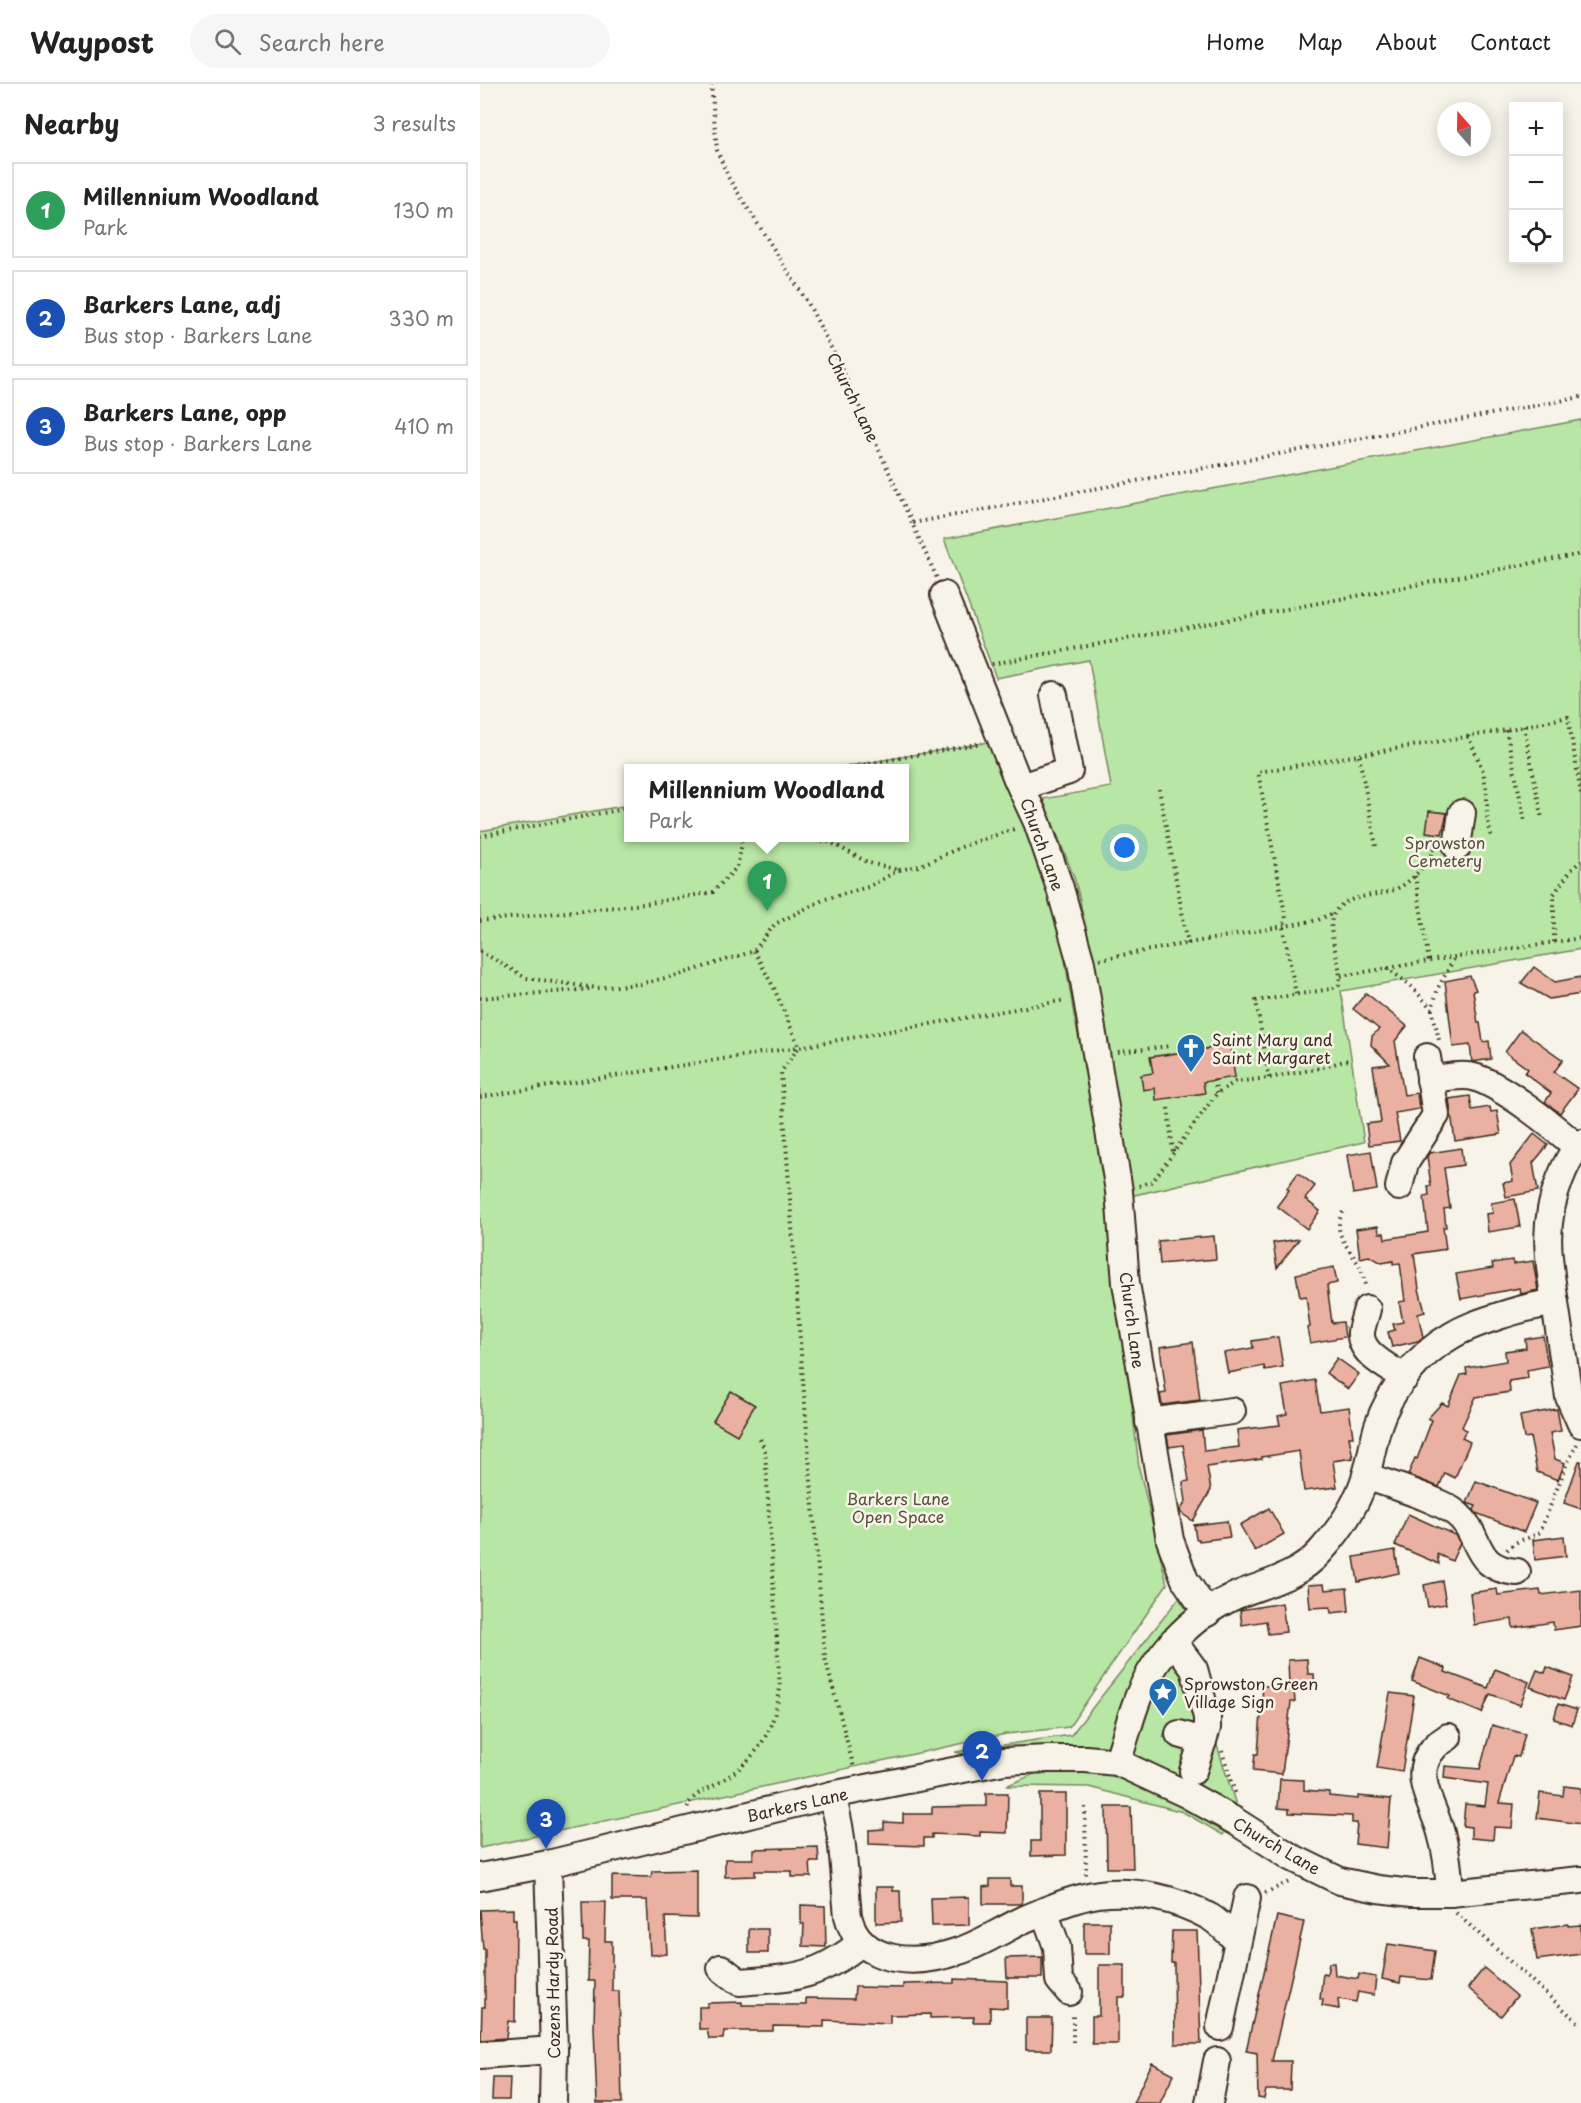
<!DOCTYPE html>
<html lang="en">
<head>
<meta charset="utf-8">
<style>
  body { margin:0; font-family:"Playpen Sans",sans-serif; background:#f6f6f6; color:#222 }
  .controls { position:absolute; right:18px; top:18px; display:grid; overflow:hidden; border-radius:0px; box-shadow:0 3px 15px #0003 }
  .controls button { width:54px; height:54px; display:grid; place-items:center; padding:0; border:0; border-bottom:2px solid #e0e0e0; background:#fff; color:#222; font:30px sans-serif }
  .compass { position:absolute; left:957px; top:18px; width:54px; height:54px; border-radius:50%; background:#fff; box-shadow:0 3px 15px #0003; rotate:340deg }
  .you { position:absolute; left:645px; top:764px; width:21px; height:21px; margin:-15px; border:4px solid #fff; border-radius:50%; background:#1a73e8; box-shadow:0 0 0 9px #1a73e833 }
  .badge { display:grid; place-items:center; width:39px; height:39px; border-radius:50%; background:#db2777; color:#fff; font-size:20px; font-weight:700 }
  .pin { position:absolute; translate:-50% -50px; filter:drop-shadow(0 2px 3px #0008) }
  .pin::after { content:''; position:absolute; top:32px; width:21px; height:18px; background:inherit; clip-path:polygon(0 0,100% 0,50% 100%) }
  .popup { position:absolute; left:144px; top:680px; width:285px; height:78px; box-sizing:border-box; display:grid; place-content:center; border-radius:0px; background:#fff; filter:drop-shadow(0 2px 4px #0005); font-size:20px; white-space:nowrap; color:#767676 }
  .popup b { font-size:22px; color:#222 }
  .popup::after { content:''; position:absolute; left:50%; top:100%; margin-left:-12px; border:12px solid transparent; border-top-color:#fff }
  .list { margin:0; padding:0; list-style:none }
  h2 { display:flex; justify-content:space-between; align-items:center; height:78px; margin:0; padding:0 24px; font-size:26px }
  h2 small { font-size:20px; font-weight:400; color:#767676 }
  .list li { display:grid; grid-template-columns:39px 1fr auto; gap:18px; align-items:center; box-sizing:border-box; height:96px; margin:0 12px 12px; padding:0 12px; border:2px solid #e0e0e0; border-radius:0px }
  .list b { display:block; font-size:22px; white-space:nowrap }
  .list p { margin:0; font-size:20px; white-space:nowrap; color:#767676 }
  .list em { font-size:20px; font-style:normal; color:#767676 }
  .icon { flex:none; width:33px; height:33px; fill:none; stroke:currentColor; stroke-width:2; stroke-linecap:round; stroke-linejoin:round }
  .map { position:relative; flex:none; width:1101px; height:2019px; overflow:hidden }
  header { display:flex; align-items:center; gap:36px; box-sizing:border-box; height:84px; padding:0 30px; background:#fff; border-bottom:2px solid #e0e0e0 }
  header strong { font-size:28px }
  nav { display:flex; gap:33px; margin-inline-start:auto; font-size:21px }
  .search { width:420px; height:54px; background:#f6f6f6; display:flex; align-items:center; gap:15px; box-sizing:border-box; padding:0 21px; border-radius:33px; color:#767676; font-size:22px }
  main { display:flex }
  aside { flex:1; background:#fff }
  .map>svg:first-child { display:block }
  .green { fill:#b7e6a5; stroke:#798862; stroke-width:1.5 }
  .building { fill:#eab1a2; stroke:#3b2a1e; stroke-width:1.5 }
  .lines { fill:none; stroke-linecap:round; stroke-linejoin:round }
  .minor-casing { stroke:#3b2a1e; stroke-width:30 }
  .path { stroke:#3b2a1e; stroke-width:4; stroke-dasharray:1.5 4.5; stroke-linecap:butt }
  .minor { stroke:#f7f3e8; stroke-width:26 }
  .labels { text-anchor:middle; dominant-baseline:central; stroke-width:5; stroke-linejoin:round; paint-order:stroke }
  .street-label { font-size:16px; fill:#3b2a1e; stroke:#f7f3e8 }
  .park-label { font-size:16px; fill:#545039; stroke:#f7f3e8 }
  .poi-label { font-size:16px; fill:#3b2a1e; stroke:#f7f3e8; text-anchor:start }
</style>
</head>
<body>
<header>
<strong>Waypost</strong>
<div class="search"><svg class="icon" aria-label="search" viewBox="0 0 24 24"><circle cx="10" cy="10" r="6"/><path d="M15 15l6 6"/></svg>Search here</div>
<nav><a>Home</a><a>Map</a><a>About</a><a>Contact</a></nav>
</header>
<main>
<aside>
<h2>Nearby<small>3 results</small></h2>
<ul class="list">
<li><span class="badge" style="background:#2e9e5b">1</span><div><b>Millennium Woodland</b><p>Park</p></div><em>130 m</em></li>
<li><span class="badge" style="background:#1a4fb4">2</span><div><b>Barkers Lane, adj</b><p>Bus stop · Barkers Lane</p></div><em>330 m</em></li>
<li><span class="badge" style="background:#1a4fb4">3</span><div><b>Barkers Lane, opp</b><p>Bus stop · Barkers Lane</p></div><em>410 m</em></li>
</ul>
</aside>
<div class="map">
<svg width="1101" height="2019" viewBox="0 0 1101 2019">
  <rect width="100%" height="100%" fill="#f7f3e8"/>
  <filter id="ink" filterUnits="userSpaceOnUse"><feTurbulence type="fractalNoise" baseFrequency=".0167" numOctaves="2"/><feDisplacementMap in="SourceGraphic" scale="12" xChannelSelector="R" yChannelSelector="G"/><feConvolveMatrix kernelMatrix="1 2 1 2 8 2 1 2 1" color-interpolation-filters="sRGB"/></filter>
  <g filter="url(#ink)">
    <g class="green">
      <polygon points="1101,336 1101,865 861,907 884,1058 646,1113 600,816 594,793 563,715 631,703 609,576 516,594 464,455"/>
      <polygon points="514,657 568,801 581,852 594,931 624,1075 659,1384 687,1500 589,1643 526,1650 0,1764 0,747 149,721 149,754 425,754 425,684 357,684"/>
      <polygon points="699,1514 710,1531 706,1589 719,1632 715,1646 688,1640 683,1653 711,1663 734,1652 757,1724 743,1751 703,1728 609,1703 526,1702 559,1688 475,1668 591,1651"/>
    </g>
    <g class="building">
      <polygon points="949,727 967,729 962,750 946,748"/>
      <polygon points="1054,883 1075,898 1101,893 1101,910 1069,915 1041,899"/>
      <polygon points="990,892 996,906 993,907 998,939 1000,939 1003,958 1009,957 1011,975 992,978 990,961 973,963 965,897"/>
      <polygon points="886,909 927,942 915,957 924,1011 937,1009 939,1025 915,1029 920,1057 889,1061 886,1040 901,1038 893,982 910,980 891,961 892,952 899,945 873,925"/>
      <polygon points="1041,946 1083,976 1074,988 1098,1005 1080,1029 1065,1018 1071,1009 1045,989 1048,985 1025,968"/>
      <polygon points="749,957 755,993 723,998 725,1009 676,1016 675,1004 663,1006 661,991 673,989 670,973 732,964 732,960"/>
      <polygon points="990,1012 992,1026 1010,1023 1011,1028 1017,1027 1021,1050 975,1057 969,1015"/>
      <polygon points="1054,1050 1068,1061 1053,1079 1058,1107 1026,1113 1023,1099 1033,1097 1030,1081"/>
      <polygon points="981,1064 983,1081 964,1084 970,1124 964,1125 966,1143 963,1143 966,1165 934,1170 939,1205 945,1228 938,1230 943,1253 938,1257 912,1263 908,1248 915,1246 913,1240 923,1238 919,1218 925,1217 920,1179 913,1180 913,1177 902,1179 889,1172 880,1174 876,1145 898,1142 899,1149 904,1149 905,1155 948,1148 944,1112 949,1111 948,1102 951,1102 947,1072 950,1069"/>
      <polygon points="891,1067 897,1106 873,1110 867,1071"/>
      <polygon points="818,1089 835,1102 825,1115 840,1127 827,1145 797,1122 809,1106 807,1104"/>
      <polygon points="1035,1115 1040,1143 1008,1148 1006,1130 1013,1129 1011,1119"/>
      <polygon points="734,1152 736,1175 680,1180 678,1157"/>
      <polygon points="819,1155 797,1184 793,1159"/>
      <polygon points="1032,1176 1033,1180 1053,1177 1058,1206 1041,1210 1040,1204 981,1215 976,1190 1013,1184 1012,1179"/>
      <polygon points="854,1183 857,1199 847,1201 852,1239 863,1238 865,1253 830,1259 827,1244 830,1243 826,1212 820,1213 816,1190"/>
      <polygon points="1063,1252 1068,1282 1047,1286 1048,1294 1029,1297 1030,1308 996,1313 982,1343 986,1346 982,1354 990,1358 975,1394 965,1389 959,1403 928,1391 935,1374 937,1375 952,1336 948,1334 962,1319 968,1322 981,1291 987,1290 986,1284 1026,1277 1025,1267 1046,1264 1045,1255"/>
      <polygon points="798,1253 803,1283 785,1286 784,1282 748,1289 744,1269 773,1264 772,1257"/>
      <polygon points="713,1258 720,1316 682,1321 680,1310 686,1309 680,1263"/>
      <polygon points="857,1274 879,1290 868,1305 846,1289"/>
      <polygon points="835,1296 840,1327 869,1323 873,1353 869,1353 873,1374 853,1377 857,1403 824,1407 819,1367 782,1373 782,1375 727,1383 731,1406 713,1437 701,1429 700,1427 706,1417 703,1398 709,1397 703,1361 689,1363 687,1351 722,1346 724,1367 759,1363 757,1346 800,1341 798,1332 807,1330 802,1302"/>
      <polygon points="251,1307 275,1321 257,1351 233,1337"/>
      <polygon points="1077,1325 1081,1347 1070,1349 1075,1375 1085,1379 1078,1396 1057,1388 1050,1353 1044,1354 1040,1332"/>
      <polygon points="1099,1377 1101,1377 1101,1425 1084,1419"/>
      <polygon points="996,1397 1056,1419 1044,1448 996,1429 994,1426 996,1422 987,1419"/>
      <polygon points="789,1424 804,1450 775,1467 760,1441"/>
      <polygon points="928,1430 975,1451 980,1459 972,1477 957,1470 959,1480 915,1461"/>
      <polygon points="747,1437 750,1453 719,1457 719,1455 716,1455 714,1441"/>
      <polygon points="1084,1452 1086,1472 1055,1476 1053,1456"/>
      <polygon points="915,1466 919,1489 878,1498 874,1473"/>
      <polygon points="962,1497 966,1520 948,1523 944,1501"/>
      <polygon points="844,1500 845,1506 867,1504 869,1527 851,1529 850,1523 830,1524 828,1501"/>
      <polygon points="1017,1505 1018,1511 1060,1506 1061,1511 1101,1506 1101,1542 1074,1546 1073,1538 1033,1544 1032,1535 994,1541 990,1509"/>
      <polygon points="802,1519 806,1548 788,1550 786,1537 762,1541 760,1526"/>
      <polygon points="940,1574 966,1584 965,1588 1008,1604 1015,1585 1049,1598 1040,1621 1010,1610 1002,1629 968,1615 970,1612 932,1597"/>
      <polygon points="827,1575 828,1590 834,1590 835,1605 814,1606 815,1618 811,1618 802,1690 773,1687 775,1670 778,1670 783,1602 809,1601 808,1576"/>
      <polygon points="1067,1583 1093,1593 1084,1616 1050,1603 1057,1586 1065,1589"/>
      <polygon points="910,1609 934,1612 922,1688 897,1684"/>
      <polygon points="1078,1620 1097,1626 1092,1641 1074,1635"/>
      <polygon points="1012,1641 1045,1650 1039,1673 1033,1672 1019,1719 1034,1720 1032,1744 1014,1743 1013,1756 991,1754 991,1743 983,1742 985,1720 1005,1722 1008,1700 964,1694 965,1682 1000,1685"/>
      <polygon points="800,1695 824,1696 824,1706 849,1708 849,1712 878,1715 878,1712 911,1715 907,1764 875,1760 877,1739 872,1739 872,1732 809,1729 809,1725 798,1724"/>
      <polygon points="1084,1702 1101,1704 1101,1740 1057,1734 1060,1709 1083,1712"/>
      <polygon points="506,1709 528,1709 527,1749 500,1748 500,1752 452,1750 452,1754 444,1754 444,1762 389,1760 389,1746 404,1745 404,1738 423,1739 423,1730 452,1730 452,1723 506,1722"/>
      <polygon points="560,1710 586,1710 586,1771 551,1772 551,1757 560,1757"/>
      <polygon points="626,1723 651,1723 653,1784 627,1784"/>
      <polygon points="338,1763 339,1778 330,1778 331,1793 312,1793 312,1787 275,1787 275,1792 245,1793 245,1775 273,1775 273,1765"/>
      <polygon points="217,1786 217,1834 185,1833 187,1870 170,1871 167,1816 132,1816 132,1792 171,1793 172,1787"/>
      <polygon points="510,1795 530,1795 530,1802 542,1802 542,1820 503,1820 503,1803 510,1802"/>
      <polygon points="396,1803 413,1803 413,1807 420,1807 421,1838 396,1839"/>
      <polygon points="489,1813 489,1841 452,1842 451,1814"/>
      <polygon points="102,1818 126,1818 125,1857 132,1857 132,1907 139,1907 142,2019 117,2019 114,1944 115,1897 108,1897 109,1857 103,1857"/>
      <polygon points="321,1821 345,1822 346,1863 323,1862 324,1840 321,1840"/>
      <polygon points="33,1825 33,1835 36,1835 35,1938 28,1937 26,1954 1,1956 2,1923 5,1923 5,1865 3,1865 0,1826"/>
      <polygon points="797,1832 824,1838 792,1977 811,1977 810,2006 786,2006 784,2015 778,2014 777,1969 766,1967"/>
      <rect x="604" y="1838" width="26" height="32"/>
      <polygon points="1088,1840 1088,1842 1101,1841 1101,1870 1057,1876 1052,1845"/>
      <rect x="269" y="1845" width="19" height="24"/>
      <polygon points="692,1847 717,1847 721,1960 695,1960 694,1879 691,1879"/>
      <polygon points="908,1860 955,1867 951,1896 921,1893 920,1899 902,1895"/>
      <polygon points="562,1873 562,1894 527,1894 526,1874"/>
      <polygon points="849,1879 854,1879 855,1891 878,1895 879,1890 896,1893 894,1911 878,1908 876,1918 858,1915 859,1925 842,1922 843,1916 840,1915 843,1889 847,1890"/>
      <polygon points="619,1881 645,1881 645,1913 638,1913 638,1960 612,1960 612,1932 619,1932"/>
      <polygon points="1004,1884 1037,1912 1021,1932 988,1904"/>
      <polygon points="474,1895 527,1897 527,1924 510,1923 510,1938 493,1938 494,1933 450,1934 450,1930 410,1931 410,1939 344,1936 344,1943 293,1942 293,1947 244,1947 243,1955 229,1955 227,1945 219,1945 219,1923 227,1923 227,1919 262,1918 262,1921 326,1921 326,1914 374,1915 375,1903 423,1904 423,1900 474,1899"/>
      <polygon points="546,1934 572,1934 571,1966 546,1966"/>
      <polygon points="672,1979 694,1990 680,2019 653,2019"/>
      <polygon points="13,1994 30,1994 29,2016 12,2016"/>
    </g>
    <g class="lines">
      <g class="minor-casing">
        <g id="minor">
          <polyline points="464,511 537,695 557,738 580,804 601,879 639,1107 646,1199 690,1456 705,1496 727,1529"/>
          <polyline points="541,703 589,687 574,611"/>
          <polyline points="977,763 982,729"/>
          <path d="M950,996C964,994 983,989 997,994C1026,1004 1073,1042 1097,1063"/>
          <polyline points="919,1103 925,1079 956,1031 947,973"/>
          <path d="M1075,1219C1068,1173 1062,1140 1080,1095C1085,1082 1091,1069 1101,1059"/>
          <path d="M887,1225C885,1233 882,1241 881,1248C879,1270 909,1283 925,1294"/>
          <polyline points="669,1338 752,1327"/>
          <path d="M886,1392C910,1401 959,1415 977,1430C1003,1452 991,1484 1037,1488"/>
          <polyline points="693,1557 714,1585 727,1633 727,1644 713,1687"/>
          <polyline points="699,1650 723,1657"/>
          <path d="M968,1653C963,1657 956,1660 953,1665C930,1691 954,1722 961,1749C967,1769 969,1789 970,1809"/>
          <path d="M637,1678C644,1660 648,1641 655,1622C671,1574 710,1532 757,1511C786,1499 818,1493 840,1468C861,1445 877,1421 886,1391C891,1375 893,1358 898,1342C909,1307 939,1270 971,1252C987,1242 1004,1237 1022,1231C1038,1226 1057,1220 1075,1219L1089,1313L1101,1340"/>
          <path d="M351,1711C364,1745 364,1795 368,1832C380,1883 439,1881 479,1867C503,1859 523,1845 545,1835C569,1825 593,1814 619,1810C655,1805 698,1815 730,1833C740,1839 749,1849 757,1857"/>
          <polyline points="68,1780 74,1966 73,2019"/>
          <polyline points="0,1793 68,1780 351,1711 524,1677 568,1675 606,1675 637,1678 708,1711 755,1737 811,1773 860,1797 898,1805 932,1809 970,1809 1101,1796"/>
          <polyline points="564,1827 577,1863 579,1896 589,1908"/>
          <path d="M241,1884L259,1898C314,1894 337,1894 382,1858"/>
          <polyline points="740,1943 767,1814"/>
          <polyline points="0,1971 74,1966"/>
          <polyline points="729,2019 737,1977"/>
        </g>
      </g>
      <g class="path">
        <polyline points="231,0 237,66 248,93 328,219 364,289 457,494"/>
        <polyline points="433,439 1101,313"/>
        <polyline points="512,580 1101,470"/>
        <polyline points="1044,642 1062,735"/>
        <polyline points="1026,646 1045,737"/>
        <polyline points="988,652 1003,687 1007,710 1007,732 1011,752"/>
        <polyline points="879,672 896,762"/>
        <polyline points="366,684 502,659"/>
        <polyline points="679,705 708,860"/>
        <polyline points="0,752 149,724"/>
        <polyline points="324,754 350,758 389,779 419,786 439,782 486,761 537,744"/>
        <polyline points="935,792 949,877"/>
        <polyline points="0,837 164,820 233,808 257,783 262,760 260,754"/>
        <polyline points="1074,858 1074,810 1091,786 1101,777"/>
        <polyline points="0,867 46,894 117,904 160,900 202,890 274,867 295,840 345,815 388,803 419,786"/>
        <polyline points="274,867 294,904 319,963 301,988 322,1284 345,1574 374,1684"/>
        <polyline points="620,875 838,836 853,829"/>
        <polyline points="907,884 930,901 952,925 958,904 975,873"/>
        <polyline points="861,892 949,877 1101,854"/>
        <polyline points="816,910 803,843 806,835 778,688 1026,646 1088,633 1101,710"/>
        <polyline points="0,914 110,905"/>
        <polyline points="952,925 959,956"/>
        <polyline points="638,968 691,962"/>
        <path d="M789,994L776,917L851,905L859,901C864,879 843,846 855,828C866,810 896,813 914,806C925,801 933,794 940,786C948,778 952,774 954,763"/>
        <polyline points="734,996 737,1009"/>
        <polyline points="0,1013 319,963 586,916"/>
        <polyline points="688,1024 693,1068"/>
        <polyline points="659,1102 673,1097 737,1009 755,998 789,994 836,985 868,976"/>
        <path d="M863,1128C850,1150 872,1166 881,1185C883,1190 884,1198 886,1204"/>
        <path d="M1027,1466C1037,1454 1049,1456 1060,1448L1086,1382L1097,1360"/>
        <polyline points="742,1667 756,1712"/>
        <polyline points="605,1723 606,1791"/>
        <path d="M208,1724V1720C218,1707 225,1707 238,1699C277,1676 294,1648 300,1604L285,1367L279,1352"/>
        <polyline points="785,1809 811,1797"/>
        <polyline points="976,1829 1101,1941"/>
        <polyline points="593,1958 593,1929"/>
      </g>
      <use href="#minor" class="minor"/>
    </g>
  </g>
  <defs>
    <g id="church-pin" transform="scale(1.5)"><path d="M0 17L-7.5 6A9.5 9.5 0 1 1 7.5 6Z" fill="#1f6fb2" stroke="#f7f3e8"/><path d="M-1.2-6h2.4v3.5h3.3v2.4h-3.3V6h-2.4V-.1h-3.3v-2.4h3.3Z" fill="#fff"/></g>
    <g id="sight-pin" transform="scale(1.5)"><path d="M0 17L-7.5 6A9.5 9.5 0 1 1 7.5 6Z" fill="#1f6fb2" stroke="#f7f3e8"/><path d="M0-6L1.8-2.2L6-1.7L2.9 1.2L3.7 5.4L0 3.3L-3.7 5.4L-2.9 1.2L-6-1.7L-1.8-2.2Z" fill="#fff"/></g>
  </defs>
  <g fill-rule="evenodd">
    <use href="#church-pin" x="711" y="964"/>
    <use href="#sight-pin" x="683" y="1608"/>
  </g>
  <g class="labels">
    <g class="street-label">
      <text transform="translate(374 313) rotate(64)">Church Lane</text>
      <text transform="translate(563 760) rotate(70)">Church Lane</text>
      <text transform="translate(653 1236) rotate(82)">Church Lane</text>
      <text transform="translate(317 1720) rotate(-13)">Barkers Lane</text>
      <text transform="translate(797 1761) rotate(30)">Church Lane</text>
      <text transform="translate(72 1899) rotate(-91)">Cozens Hardy Road</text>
    </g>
    <g class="park-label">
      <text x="965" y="758">Sprowston<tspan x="965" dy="18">Cemetery</tspan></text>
      <text x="418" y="1414">Barkers Lane<tspan x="418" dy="18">Open Space</tspan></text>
    </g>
    <g class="poi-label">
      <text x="732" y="955">Saint Mary and<tspan x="732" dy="18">Saint Margaret</tspan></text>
      <text x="704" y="1599">Sprowston Green<tspan x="704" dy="18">Village Sign</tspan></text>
    </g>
  </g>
</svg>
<div class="controls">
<button>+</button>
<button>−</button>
<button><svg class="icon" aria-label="locate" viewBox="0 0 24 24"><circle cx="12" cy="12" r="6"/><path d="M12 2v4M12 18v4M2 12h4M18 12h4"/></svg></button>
</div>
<svg class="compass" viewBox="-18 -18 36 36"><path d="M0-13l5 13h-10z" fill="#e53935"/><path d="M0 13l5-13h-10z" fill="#767676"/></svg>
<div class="you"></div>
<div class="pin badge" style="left:287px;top:827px;background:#2e9e5b">1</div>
<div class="popup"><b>Millennium Woodland</b>Park</div>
<div class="pin badge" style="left:502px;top:1697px;background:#1a4fb4">2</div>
<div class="pin badge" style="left:66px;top:1765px;background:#1a4fb4">3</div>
</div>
</main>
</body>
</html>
